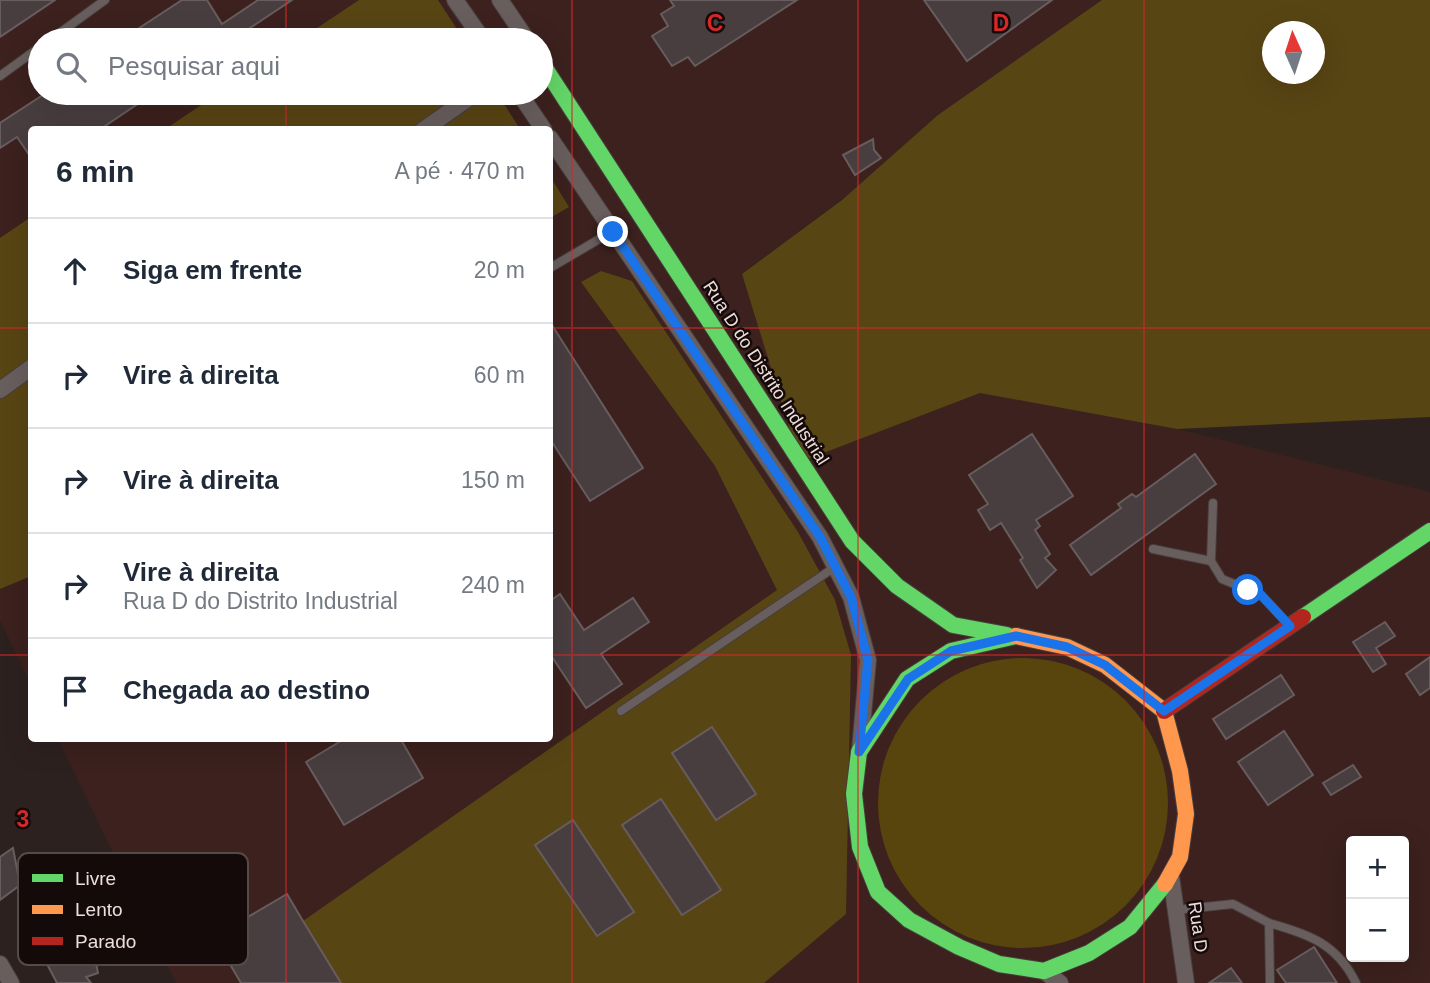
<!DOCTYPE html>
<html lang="pt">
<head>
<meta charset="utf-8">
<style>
  body { margin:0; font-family:Arial,sans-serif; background:#f6f6f7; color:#1f2937 }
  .controls { position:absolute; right:21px; bottom:21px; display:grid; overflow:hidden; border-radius:7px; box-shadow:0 7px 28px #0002 }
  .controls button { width:63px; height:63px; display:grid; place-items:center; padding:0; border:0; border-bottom:2px solid #e0e1e3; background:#fff; color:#1f2937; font:35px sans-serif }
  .compass { position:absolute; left:1262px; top:21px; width:63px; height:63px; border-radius:50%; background:#fff; box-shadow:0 7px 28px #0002; rotate:357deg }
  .stop { position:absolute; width:21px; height:21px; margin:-16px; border:5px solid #1a73e8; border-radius:50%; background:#fff }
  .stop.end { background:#1a73e8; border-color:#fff; box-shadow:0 2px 7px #0008 }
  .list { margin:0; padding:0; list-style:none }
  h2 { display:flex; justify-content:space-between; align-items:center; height:91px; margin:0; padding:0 28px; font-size:30px }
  h2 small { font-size:23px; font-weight:400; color:#747a83 }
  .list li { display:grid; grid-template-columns:46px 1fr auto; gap:21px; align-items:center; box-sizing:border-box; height:105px; padding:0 28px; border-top:2px solid #e0e1e3 }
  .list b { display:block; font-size:26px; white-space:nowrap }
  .list p { margin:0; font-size:23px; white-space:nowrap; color:#747a83 }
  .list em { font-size:23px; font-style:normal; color:#747a83 }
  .icon { flex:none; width:38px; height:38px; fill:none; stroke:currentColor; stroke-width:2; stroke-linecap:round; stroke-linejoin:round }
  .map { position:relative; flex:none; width:1430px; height:983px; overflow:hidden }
  .search { position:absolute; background:#fff; box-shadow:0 7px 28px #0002; left:28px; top:28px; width:525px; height:77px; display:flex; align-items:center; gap:18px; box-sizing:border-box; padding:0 24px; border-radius:38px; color:#747a83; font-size:26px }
  .panel { position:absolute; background:#fff; box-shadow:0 7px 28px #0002; left:28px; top:126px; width:525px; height:616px; border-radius:7px }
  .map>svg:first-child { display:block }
  .built { fill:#3c211e; fill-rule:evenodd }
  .green { fill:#58440d }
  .forest { fill:#584514; fill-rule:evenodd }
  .building { fill:#493e3f; stroke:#675c5e; stroke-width:2 }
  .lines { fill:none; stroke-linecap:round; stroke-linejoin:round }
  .lane-casing { stroke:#483e3d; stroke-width:10 }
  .street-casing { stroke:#483e3d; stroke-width:18 }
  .fast-casing { stroke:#483e3d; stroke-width:18 }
  .slow-casing { stroke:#483e3d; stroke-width:18 }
  .jam-casing { stroke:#483e3d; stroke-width:18 }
  .lane { stroke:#685e5d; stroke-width:8 }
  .street { stroke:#685e5d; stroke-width:16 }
  .fast { stroke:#63d668; stroke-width:16 }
  .slow { stroke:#ff974d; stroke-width:16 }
  .jam { stroke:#b3261e; stroke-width:16 }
  .route { stroke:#1a73e8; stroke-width:9 }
  .grid { fill:none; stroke:#d62828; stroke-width:2; stroke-opacity:0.55 }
  .labels { text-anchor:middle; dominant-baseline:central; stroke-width:5; stroke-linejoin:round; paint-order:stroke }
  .street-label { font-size:18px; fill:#eddedb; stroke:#140a09 }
  .key { fill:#140a09; stroke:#554a48; stroke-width:2 }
  .key-label { font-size:19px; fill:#eddedb }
  .grid-label { font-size:23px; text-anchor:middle; font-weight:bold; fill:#d62828; stroke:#140a09; stroke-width:5; stroke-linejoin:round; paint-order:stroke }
</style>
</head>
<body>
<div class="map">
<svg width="1430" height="983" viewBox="0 0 1430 983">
  <rect width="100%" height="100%" fill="#2d2120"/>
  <path class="built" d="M0,0H1109L742,274L801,461L980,393L1042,395L1430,492V983H176L58,739L550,738V130H32L31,685L0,620ZM40,40H541V93H40ZM1351,841H1404V957H1351Z"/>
  <circle class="green" cx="1023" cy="803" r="145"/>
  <g class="forest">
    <polygon points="359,0 438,0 464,40 299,40"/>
    <path d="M1102,0H1430V417L1177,429L980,393L800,462L742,274L842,200L938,115ZM1272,32H1314V74H1272Z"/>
    <polygon points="219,93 497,93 520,129 164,130"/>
    <polygon points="550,176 569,207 550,218"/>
    <polygon points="31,217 31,576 0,589 0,238"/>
    <polygon points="601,271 632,281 798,532 835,600 851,655 846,914 764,983 341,983 303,921 777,590 715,466 581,282"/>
  </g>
  <g class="building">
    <polygon points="0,0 55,0 0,37"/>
    <polygon points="182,0 207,0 222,24 258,0 292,0 232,40 121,40"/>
    <polygon points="670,0 797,0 695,66 688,57 672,66 652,36 668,26 661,14 674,6"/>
    <polygon points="924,0 1052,0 967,61"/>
    <polygon points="46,93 154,93 99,130 32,130 32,159 17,137 0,148 0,123"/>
    <polygon points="873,139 874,150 881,158 855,175 843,155"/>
    <polygon points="550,322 643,468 590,501 550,439"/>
    <polygon points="1032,434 1073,496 1036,520 1040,526 1035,530 1050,554 1045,558 1056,570 1037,588 1020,560 1023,558 1001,523 990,530 978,510 988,504 969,475"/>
    <polygon points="1195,454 1216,484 1091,575 1070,545 1121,508 1118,504 1132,494 1136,497"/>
    <polygon points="560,594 584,630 633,598 649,622 601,654 622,684 586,708 550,654 550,601"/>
    <polygon points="1385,622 1395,636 1376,648 1386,664 1373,672 1353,642"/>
    <polygon points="1430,657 1430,688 1420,695 1406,674"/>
    <polygon points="1281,675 1294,695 1226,739 1213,719"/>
    <polygon points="712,727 756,794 716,820 672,753"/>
    <polygon points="1284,731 1313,775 1268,805 1238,762"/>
    <polygon points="346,738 400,738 423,778 344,825 306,762"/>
    <polygon points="1353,765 1361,777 1331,795 1323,783"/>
    <polygon points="661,799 721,890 682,915 622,825"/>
    <polygon points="573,820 634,912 597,936 535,845"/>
    <polygon points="13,848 20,885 0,900 0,857"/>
    <polygon points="287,894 303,921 341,983 241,983 214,937"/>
    <polygon points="68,933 87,956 94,953 98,973 86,977 91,983 57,983 39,949"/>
    <polygon points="1314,947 1337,983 1286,983 1277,970"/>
    <polygon points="1231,968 1242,983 1209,983"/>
  </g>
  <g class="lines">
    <g class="lane-casing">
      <g id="lane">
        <polyline points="50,40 105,0"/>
        <polyline points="0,76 40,47"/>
        <polyline points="550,268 613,231"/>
        <polyline points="1213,503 1211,561 1222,579 1261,595 1288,624"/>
        <polyline points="1153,549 1211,561"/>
        <polyline points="621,711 835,567"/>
        <polyline points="1176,910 1233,904 1269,923 1270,983"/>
        <path d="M1269,923C1309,934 1337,944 1356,983"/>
      </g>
    </g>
    <g class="street-casing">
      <g id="street">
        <polyline points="455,0 483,40"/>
        <polyline points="500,0 527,40"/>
        <polyline points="519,93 544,130"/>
        <polyline points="423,130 476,93"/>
        <polyline points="550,138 820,537 851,597 868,660 860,749"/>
        <polyline points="0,390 32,367"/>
        <polyline points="1171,876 1186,983"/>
        <polyline points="0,964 11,983"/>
        <polyline points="1044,971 1060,983"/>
      </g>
    </g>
    <g class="fast-casing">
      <g id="fast">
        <polyline points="541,62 852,541 897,586 953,625 1007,635"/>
        <polyline points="1303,617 1430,531"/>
        <polyline points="1016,636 951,651 907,679 859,752 854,794 860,847 878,892 909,920 959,947 999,964 1044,971 1089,953 1130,927 1165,884"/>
      </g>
    </g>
    <g class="slow-casing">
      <polyline id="slow" points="1016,636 1067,647 1105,665 1164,711 1180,771 1186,814 1180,857 1165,884"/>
    </g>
    <g class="jam-casing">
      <polyline id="jam" points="1164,711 1303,617"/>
    </g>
    <use href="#lane" class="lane"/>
    <use href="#street" class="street"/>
    <use href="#fast" class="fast"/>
    <use href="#slow" class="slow"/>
    <use href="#jam" class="jam"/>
  </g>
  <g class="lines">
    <polyline class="route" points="613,232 820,537 851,597 868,660 859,752 908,679 951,651 1016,636 1067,647 1105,665 1164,711 1290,626 1261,595 1248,590"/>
  </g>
  <path class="grid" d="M286,0V40M572,0V983M858,0V983M1144,0V983M286,93V130M0,328H32M550,328H1430M0,655H32M550,655H1430M286,738V983"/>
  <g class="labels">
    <g class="street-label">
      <text transform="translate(766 373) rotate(57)">Rua D do Distrito Industrial</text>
      <text transform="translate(1198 927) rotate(82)">Rua D</text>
    </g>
  </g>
  <rect x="18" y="853" width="230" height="112" rx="10" class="key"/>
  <rect x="32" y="874" width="31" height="8" fill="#63d668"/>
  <rect x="32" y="905" width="31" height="9" fill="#ff974d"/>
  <rect x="32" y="937" width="31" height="8" fill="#b3261e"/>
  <g class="key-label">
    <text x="75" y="885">Livre</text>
    <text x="75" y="916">Lento</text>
    <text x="75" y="948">Parado</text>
  </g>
  <g class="grid-label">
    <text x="715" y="31">C</text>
    <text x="1001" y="31">D</text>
    <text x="23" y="827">3</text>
  </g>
</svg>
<div class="controls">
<button>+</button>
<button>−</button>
</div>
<svg class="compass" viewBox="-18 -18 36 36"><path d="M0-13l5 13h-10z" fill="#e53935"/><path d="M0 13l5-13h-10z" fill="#747a83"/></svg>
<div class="stop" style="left:1248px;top:590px"></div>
<div class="stop end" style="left:613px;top:232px"></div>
<div class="search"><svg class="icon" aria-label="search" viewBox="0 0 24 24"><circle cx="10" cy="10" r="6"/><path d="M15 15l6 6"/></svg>Pesquisar aqui</div>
<section class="panel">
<h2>6 min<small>A pé · 470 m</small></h2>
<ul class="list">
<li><svg class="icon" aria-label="ahead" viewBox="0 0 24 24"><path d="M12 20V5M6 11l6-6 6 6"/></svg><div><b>Siga em frente</b></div><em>20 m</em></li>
<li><svg class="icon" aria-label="right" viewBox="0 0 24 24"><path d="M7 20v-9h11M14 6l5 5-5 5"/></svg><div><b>Vire à direita</b></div><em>60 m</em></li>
<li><svg class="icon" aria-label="right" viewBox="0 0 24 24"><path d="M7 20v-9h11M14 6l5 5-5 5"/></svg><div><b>Vire à direita</b></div><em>150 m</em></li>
<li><svg class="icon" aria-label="right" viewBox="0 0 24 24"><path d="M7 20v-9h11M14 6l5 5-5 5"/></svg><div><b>Vire à direita</b><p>Rua D do Distrito Industrial</p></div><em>240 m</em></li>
<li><svg class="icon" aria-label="arrive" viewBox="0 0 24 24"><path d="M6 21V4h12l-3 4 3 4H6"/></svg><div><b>Chegada ao destino</b></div></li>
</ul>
</section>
</div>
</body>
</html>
